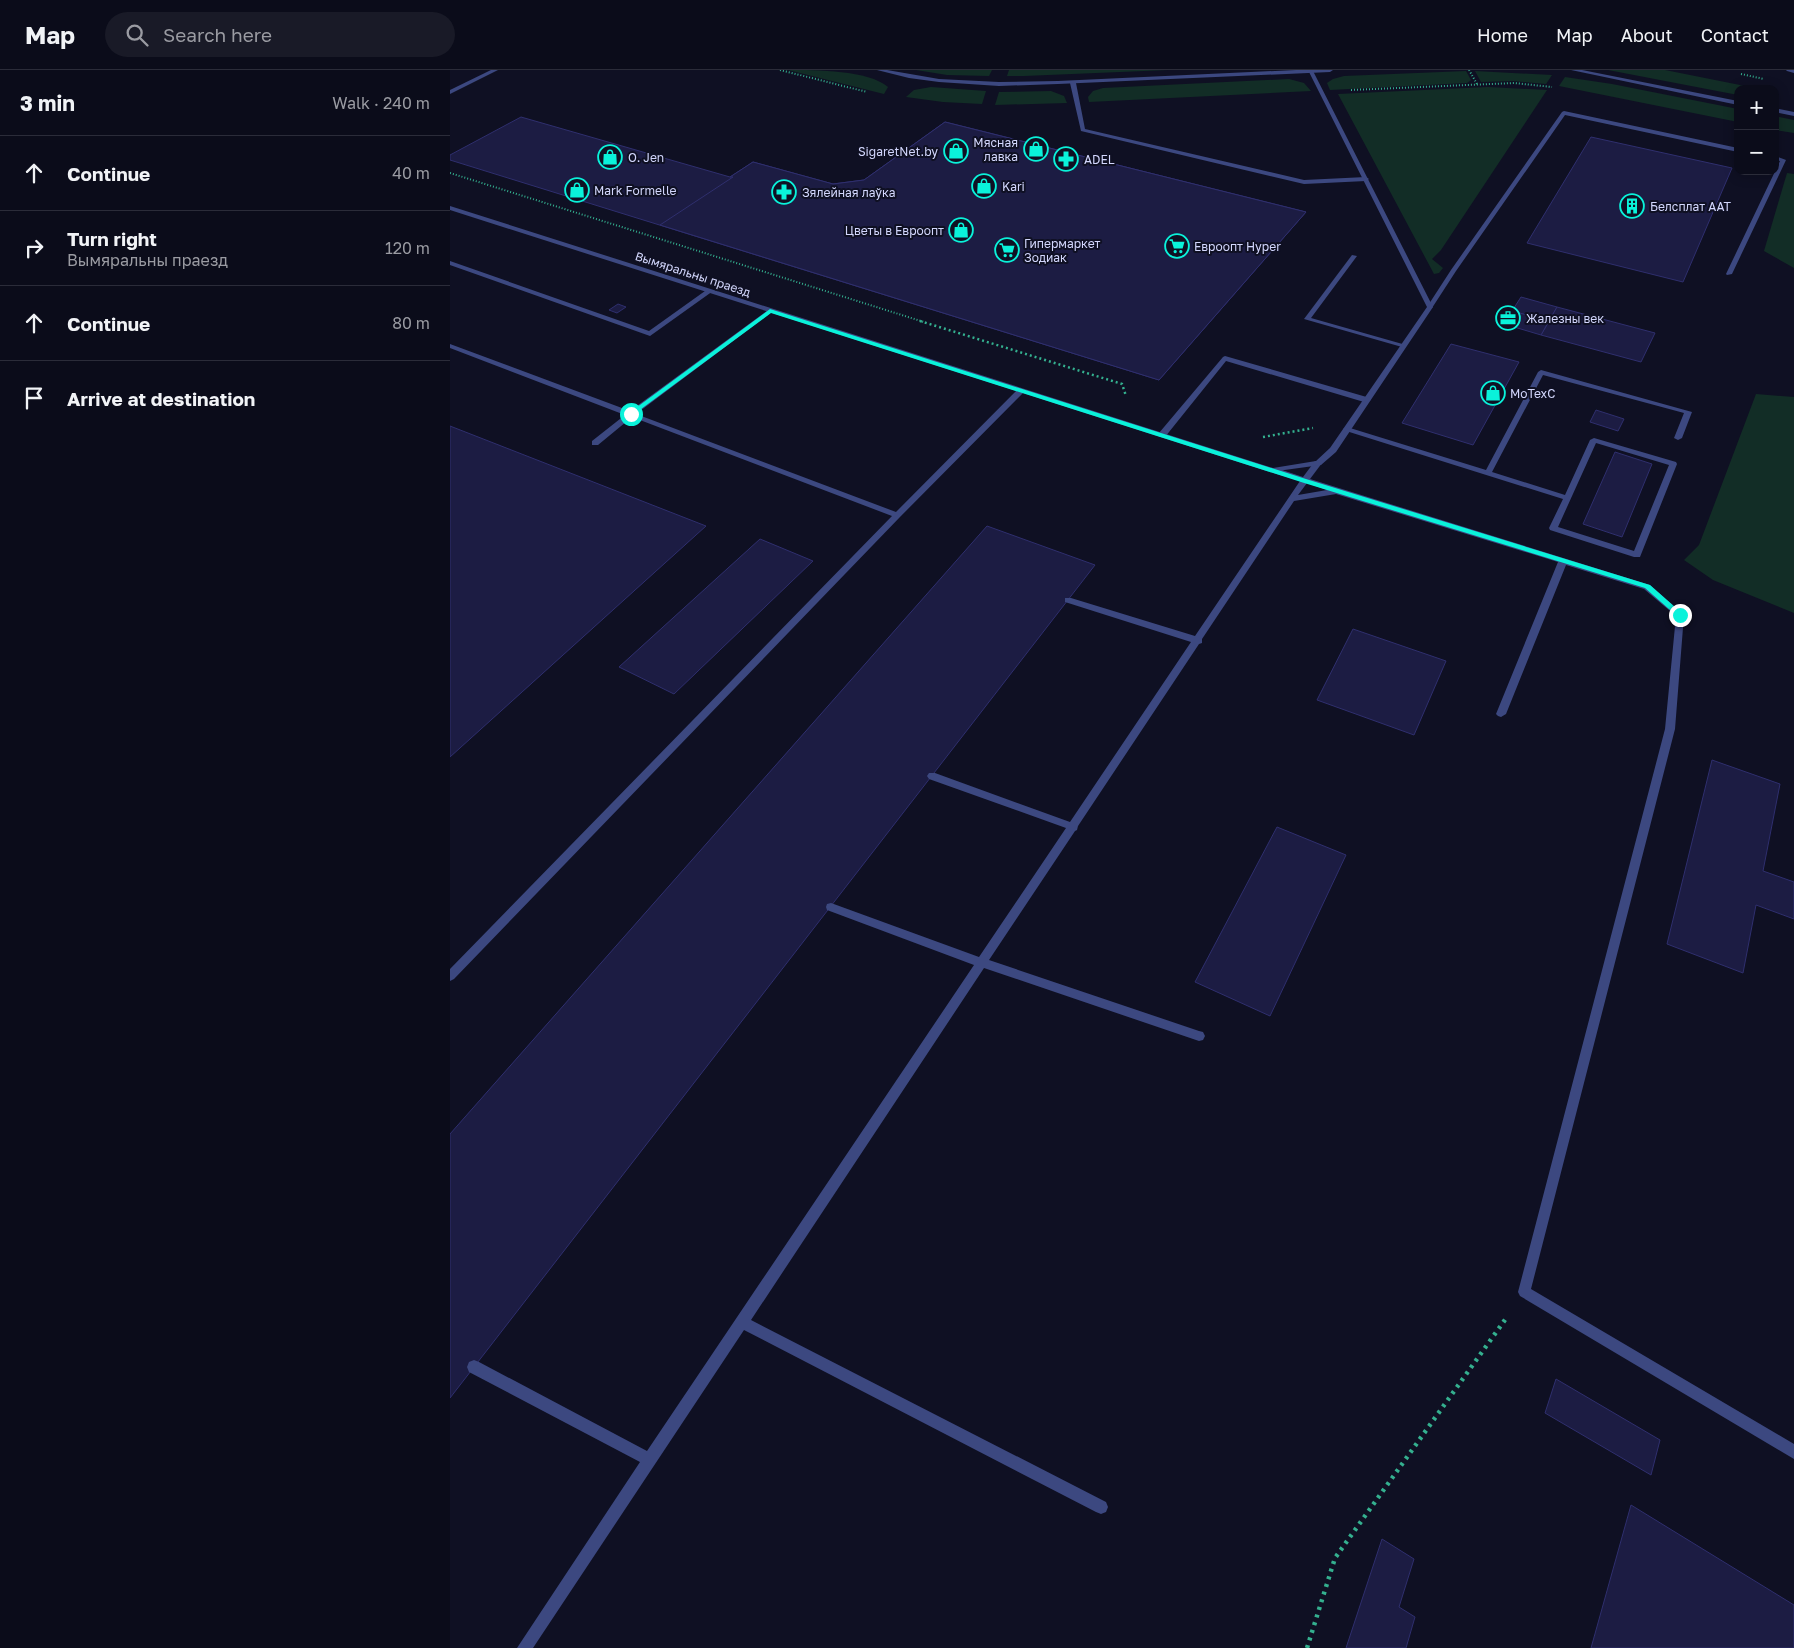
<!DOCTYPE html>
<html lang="en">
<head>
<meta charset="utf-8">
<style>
  body { margin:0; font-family:"Golos Text",sans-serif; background:#191a27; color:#f1f3f6 }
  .controls { position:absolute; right:15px; top:15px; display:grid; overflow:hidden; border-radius:10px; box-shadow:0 2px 12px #0003 }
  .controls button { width:45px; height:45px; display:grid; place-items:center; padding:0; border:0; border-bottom:1px solid #2b2c39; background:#0b0c1a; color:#f1f3f6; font:25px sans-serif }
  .stop { position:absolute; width:15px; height:15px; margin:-11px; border:4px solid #0af2da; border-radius:50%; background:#fff }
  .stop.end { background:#0af2da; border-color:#fff; box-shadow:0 1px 5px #0008 }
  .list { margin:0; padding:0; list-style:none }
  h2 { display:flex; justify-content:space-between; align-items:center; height:65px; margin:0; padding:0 20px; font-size:21px }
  h2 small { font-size:16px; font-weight:400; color:#9a9ba2 }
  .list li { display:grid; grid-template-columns:32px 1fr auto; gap:15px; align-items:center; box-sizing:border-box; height:75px; padding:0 20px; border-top:1px solid #2b2c39 }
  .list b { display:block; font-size:19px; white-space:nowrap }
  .list p { margin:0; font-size:16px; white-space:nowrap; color:#9a9ba2 }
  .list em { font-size:16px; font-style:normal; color:#9a9ba2 }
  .icon { flex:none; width:28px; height:28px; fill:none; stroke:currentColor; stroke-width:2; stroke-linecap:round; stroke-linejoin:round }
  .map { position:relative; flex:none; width:1344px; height:1578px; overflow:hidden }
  header { display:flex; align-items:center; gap:30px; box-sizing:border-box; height:70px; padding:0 25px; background:#0b0c1a; border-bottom:1px solid #2b2c39 }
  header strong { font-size:24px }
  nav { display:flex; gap:28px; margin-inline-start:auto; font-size:18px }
  .search { width:350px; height:45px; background:#191a27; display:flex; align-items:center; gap:12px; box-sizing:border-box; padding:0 18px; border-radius:28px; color:#9a9ba2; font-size:19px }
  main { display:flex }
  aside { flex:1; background:#0b0c1a }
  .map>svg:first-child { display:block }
  .green { fill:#122d26 }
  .building { fill:#1c1c43; stroke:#2f2f6e }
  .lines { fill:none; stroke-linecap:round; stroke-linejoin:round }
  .path-far2 { stroke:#34b08f; stroke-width:2; stroke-dasharray:1 2; stroke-linecap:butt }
  .path-far1 { stroke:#34b08f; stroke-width:2.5; stroke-dasharray:2 3; stroke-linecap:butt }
  .path { stroke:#34b08f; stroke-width:4.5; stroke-dasharray:3 5; stroke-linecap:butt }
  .service { fill:#3c4880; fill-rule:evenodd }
  .minor { fill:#3c4880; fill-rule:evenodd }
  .tertiary { fill:#3c4880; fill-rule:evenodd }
  .route { fill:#0af2da }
  .labels { text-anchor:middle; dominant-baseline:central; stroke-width:4; stroke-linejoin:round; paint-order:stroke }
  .far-poi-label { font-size:12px; fill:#d3d7fd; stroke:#0f1023; text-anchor:start }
  .far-street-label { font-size:12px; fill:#d3d7fd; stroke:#0f1023 }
</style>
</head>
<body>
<header>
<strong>Map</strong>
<div class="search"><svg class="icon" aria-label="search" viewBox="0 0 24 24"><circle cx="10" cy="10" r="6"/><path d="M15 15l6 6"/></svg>Search here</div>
<nav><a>Home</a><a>Map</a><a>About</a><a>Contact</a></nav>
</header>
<main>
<aside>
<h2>3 min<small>Walk · 240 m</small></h2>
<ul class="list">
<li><svg class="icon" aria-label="ahead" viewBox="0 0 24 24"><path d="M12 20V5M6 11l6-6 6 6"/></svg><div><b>Continue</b></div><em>40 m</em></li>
<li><svg class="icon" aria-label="right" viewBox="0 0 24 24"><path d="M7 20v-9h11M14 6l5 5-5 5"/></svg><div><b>Turn right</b><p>Вымяральны праезд</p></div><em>120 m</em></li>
<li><svg class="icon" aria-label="ahead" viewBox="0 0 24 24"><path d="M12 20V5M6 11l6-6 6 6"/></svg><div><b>Continue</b></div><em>80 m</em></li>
<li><svg class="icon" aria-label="arrive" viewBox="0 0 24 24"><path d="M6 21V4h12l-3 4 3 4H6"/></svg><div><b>Arrive at destination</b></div></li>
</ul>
</aside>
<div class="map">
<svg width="1344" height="1578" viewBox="0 0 1344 1578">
  <rect width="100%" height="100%" fill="#0f1023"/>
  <g class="green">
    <path d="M338,0C367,0 418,0 438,17L434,24Z"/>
    <polygon points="466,0 542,0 539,6 497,5"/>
    <polygon points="559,0 718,0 574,6 557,6"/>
    <polygon points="1158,0 1215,0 1310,19 1288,19 1288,25"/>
    <polygon points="1016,1 1021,10 1017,13 880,20 877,13 883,9 894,6"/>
    <polygon points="1025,1 1102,5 1096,14 1063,11 1031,12"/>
    <polygon points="1115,7 1162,14 1288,39 1288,52 1109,16"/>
    <polygon points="839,9 854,13 861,21 639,32 638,27 643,21 653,18"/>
    <polygon points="481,17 536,21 532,34 493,32 456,27 464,20"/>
    <polygon points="1038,17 1097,20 991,180 982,189 993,198 989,203 984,204 888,24"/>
    <polygon points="601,21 614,26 617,33 545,35 549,22"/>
    <polygon points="1325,46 1344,50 1344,63 1325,60"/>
    <polygon points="1337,103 1344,104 1344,198 1314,181"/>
    <polygon points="1306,324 1344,327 1344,543 1263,510 1234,490 1249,475"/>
  </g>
  <g class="building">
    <polygon points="71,47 280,107 303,92 383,114 414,110 495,52 856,142 709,310 0,90 0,85"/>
    <polygon points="495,52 543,64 856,142 709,310 210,155 283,107 280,107 303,92 383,114 414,110"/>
    <polygon points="1141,67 1282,98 1233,212 1077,173"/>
    <polygon points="1071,227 1107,237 1099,251 1062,241"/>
    <polygon points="168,234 176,237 167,243 159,240"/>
    <polygon points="1107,237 1205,263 1191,292 1091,265"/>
    <polygon points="1062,241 1099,251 1091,265 1054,254"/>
    <polygon points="1001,274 1069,292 1023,375 952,353"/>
    <polygon points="1146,340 1174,349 1168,361 1140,352"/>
    <polygon points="0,356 256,456 0,687"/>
    <polygon points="1165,382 1202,394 1172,467 1133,454"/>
    <polygon points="537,456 645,495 0,1328 0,1064"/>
    <polygon points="310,469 363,491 224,624 169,597"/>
    <polygon points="903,559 996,591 964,665 867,630"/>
    <polygon points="1262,690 1330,714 1313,801 1344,812 1344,849 1306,835 1293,903 1217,874"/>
    <polygon points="827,757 896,785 820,946 745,912"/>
    <polygon points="1106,1309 1210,1370 1201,1405 1095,1343"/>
    <polygon points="1181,1435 1344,1535 1344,1578 1141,1578"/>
    <polygon points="932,1469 964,1489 949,1537 965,1547 956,1578 896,1578"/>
  </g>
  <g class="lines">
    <g class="path-far2">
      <polyline points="330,0 417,22"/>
      <polyline points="1019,0 1027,14"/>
      <polyline points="1291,4 1314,9"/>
      <polyline points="901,20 1064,13 1102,17"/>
      <polyline points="0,103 474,252"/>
    </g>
    <g class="path-far1">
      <polyline points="470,251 672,314 676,326"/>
      <polyline points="813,367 863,358"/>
    </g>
    <polyline class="path" points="857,1578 885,1488 1057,1247"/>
    <g class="service">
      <polygon points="41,0 48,0 0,24 0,20"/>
      <polygon points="1336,0 1344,0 1344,3 1337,1"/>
      <polygon points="623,11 626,13 635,59 854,110 916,107 919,109 916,111 854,114 631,61 620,13"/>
      <polygon points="1114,41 1288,78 1288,82 1115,45 1006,201 982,238 978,238 977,237 1001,200 1112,42"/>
      <polygon points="1325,86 1336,90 1282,204 1277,205 1276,204 1330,91 1325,90"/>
      <polygon points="902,185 907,186 861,248 956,275 956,277 952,277 854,249"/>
      <polygon points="0,191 199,261 255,221 255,219 263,221 200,266 0,195"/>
      <polygon points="318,240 323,241 186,344 446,442 568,319 575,321 450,447 4,909 0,911 0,899 442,446 182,347 148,375 142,375 142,371 175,345 0,278 0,274 180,341"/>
      <polygon points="775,286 920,328 921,330 914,332 776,291 715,367 709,367 709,363 773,287"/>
      <path d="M1091,300L1242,342L1232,368L1228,370L1224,368L1234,343L1093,305L1042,402L1115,425L1140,370L1144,368L1226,392L1227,394L1190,487H1184L1100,460L1099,458L1113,429L893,360L894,358H900L1036,400L1088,302ZM1146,373L1219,395L1184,481L1108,457Z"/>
      <path d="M865,391H868L872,393L860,409L1200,515L1234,545L1225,659L1081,1219L1344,1374V1389L1070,1226L1068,1222L1215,659L1226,546L1194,519L1116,495L1056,644L1051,647L1048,646L1046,644L1108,492L886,424L844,431L752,569V573L749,574L628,756L627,760L625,761L539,890L749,961L753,962L755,966L753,970L749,971L534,898L301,1250L656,1432L658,1437L656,1442L651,1444L646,1442L294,1260L83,1578H67L190,1392L19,1302L17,1297L19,1292L24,1290L29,1292L197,1381L524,895L377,840L376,837L377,834L381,833L529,887L616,758L479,709L477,706L479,703H485L620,752L741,572L615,532V528H621L745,566L850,411L820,402V398H826L853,407ZM857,413L877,420L848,425Z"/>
    </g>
    <polygon class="minor" points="858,0 863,1 983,237 886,382 871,395 820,402 0,140 0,136 823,398 866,391 880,378 977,237"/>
    <g class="tertiary">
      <polygon points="427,0 437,0 489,9 549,12 608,11 846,0 883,0 880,2 608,14 549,16 489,12 459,8"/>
      <polygon points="1121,0 1132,0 1288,31 1288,35"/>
      <polygon points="1325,38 1344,42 1344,46 1325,42"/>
    </g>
  </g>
  <polygon class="route" points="320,239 856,409 1200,515 1234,545 1228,547 1195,518 851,412 321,243 183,345 179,345 179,343"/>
  <defs>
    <g id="shop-ring" transform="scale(1.25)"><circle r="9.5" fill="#0f1023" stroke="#0af2da" stroke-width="1.5"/><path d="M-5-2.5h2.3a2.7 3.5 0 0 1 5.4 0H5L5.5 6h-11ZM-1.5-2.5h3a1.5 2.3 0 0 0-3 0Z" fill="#0af2da"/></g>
    <g id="pharmacy-ring" transform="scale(1.25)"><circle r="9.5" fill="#0f1023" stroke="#0af2da" stroke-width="1.5"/><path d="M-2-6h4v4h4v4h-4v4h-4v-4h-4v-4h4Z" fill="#0af2da"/></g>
    <g id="building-ring" transform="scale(1.25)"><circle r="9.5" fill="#0f1023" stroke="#0af2da" stroke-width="1.5"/><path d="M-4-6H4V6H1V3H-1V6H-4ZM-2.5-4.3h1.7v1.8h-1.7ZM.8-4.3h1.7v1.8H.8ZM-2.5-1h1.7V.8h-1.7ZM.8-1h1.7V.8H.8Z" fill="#0af2da"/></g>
    <g id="supermarket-ring" transform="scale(1.25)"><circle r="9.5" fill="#0f1023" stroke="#0af2da" stroke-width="1.5"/><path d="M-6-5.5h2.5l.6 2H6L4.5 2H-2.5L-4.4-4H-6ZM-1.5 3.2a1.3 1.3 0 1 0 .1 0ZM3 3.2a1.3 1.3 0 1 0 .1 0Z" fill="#0af2da"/></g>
    <g id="office-ring" transform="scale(1.25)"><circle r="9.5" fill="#0f1023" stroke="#0af2da" stroke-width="1.5"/><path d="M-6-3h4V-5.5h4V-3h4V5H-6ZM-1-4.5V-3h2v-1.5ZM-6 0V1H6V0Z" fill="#0af2da"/></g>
  </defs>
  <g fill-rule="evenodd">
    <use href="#shop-ring" x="586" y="79"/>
    <use href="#shop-ring" x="506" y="81"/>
    <use href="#shop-ring" x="160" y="87"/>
    <use href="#pharmacy-ring" x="616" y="89"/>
    <use href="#shop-ring" x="534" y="116"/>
    <use href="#shop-ring" x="127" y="120"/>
    <use href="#pharmacy-ring" x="334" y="122"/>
    <use href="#building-ring" x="1182" y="136"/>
    <use href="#shop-ring" x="511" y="160"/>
    <use href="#supermarket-ring" x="727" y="176"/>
    <use href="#supermarket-ring" x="557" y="180"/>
    <use href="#office-ring" x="1058" y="248"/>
    <use href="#shop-ring" x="1043" y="323"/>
  </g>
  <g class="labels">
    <g class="far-poi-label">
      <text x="568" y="72" text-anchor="end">Мясная<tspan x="568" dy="14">лавка</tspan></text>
      <text x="488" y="81" text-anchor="end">SigaretNet.by</text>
      <text x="178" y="87">O. Jen</text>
      <text x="634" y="89">ADEL</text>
      <text x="552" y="116">Kari</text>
      <text x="144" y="120">Mark Formelle</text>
      <text x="352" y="122">Зялейная лаўка</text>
      <text x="1200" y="136">Белсплат ААТ</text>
      <text x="494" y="160" text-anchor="end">Цветы в Евроопт</text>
      <text x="574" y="173">Гипермаркет<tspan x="574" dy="14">Зодиак</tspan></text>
      <text x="744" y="176">Евроопт Hyper</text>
      <text x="1076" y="248">Жалезны век</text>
      <text x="1060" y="323">MoTexC</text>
    </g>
    <g class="far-street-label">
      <text transform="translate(243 204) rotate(18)">Вымяральны праезд</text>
    </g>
  </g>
</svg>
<div class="controls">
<button>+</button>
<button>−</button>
</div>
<div class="stop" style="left:181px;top:344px"></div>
<div class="stop end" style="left:1230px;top:545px"></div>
</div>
</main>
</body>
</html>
